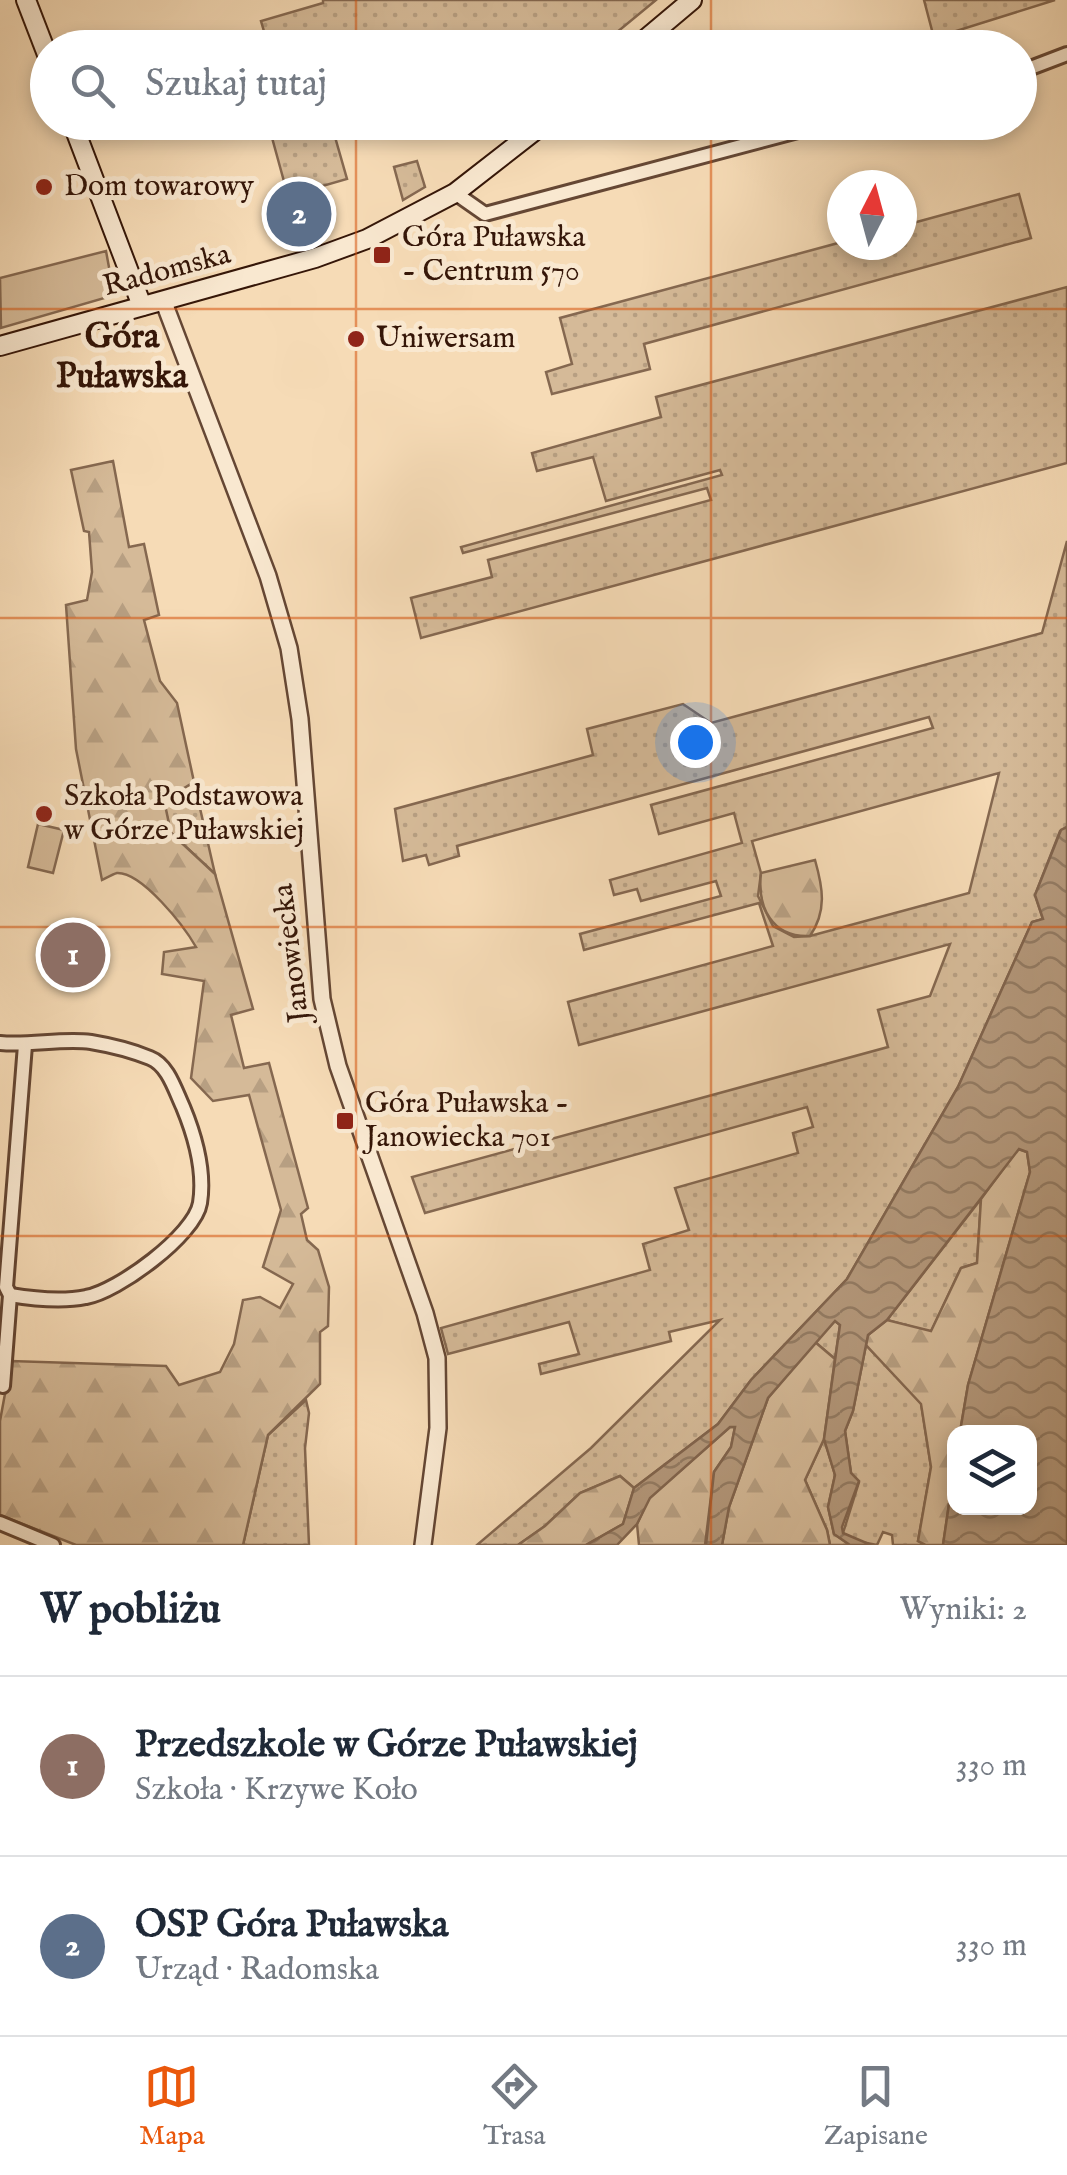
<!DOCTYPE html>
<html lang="pl">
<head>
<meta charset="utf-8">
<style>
  body { margin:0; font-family:"IM FELL English",serif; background:#f6f6f7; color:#1f2937 }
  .controls { position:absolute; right:30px; bottom:30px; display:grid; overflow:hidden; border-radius:20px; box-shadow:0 5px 15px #0003 }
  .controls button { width:90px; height:90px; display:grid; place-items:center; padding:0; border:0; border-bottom:2px solid #e0e1e3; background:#fff; color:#1f2937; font:50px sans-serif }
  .compass { position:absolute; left:827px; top:170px; width:90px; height:90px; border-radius:50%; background:#fff; box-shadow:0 5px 15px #0003; rotate:6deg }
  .you { position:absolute; left:695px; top:742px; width:35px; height:35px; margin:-25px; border:8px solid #fff; border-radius:50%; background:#1a73e8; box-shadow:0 0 0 15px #1a73e833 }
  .badge { display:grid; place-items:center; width:65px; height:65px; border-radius:50%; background:#ea580c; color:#fff; font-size:32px; font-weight:700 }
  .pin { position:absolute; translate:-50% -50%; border:5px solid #fff; box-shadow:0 2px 10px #0006 }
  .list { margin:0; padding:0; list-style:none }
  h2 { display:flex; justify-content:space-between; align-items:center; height:130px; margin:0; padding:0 40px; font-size:42px }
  h2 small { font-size:32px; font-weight:400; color:#747a83 }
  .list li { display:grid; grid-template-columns:65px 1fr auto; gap:30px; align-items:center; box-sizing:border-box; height:180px; padding:0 40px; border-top:2px solid #e0e1e3 }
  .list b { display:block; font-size:38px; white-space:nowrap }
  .list p { margin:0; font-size:32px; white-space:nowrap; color:#747a83 }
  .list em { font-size:32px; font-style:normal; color:#747a83 }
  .icon { flex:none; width:55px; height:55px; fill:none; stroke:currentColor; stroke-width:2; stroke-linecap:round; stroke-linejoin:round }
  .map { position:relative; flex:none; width:1067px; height:1545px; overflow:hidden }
  .search { position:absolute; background:#fff; box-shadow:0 5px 15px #0003; left:30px; right:30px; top:30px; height:110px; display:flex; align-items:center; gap:25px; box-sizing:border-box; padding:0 35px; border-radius:55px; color:#747a83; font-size:38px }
  .sheet { height:490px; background:#fff }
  nav { display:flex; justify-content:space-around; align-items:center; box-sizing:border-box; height:140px; border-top:2px solid #e0e1e3; background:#fff; font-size:28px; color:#747a83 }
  nav a { display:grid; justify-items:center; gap:5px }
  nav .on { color:#ea580c }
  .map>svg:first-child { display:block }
  .grass { fill:url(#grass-dots); stroke:#856850; stroke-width:2.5; fill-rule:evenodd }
  .forest { fill:url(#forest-firs); stroke:#856850; stroke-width:2.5 }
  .park { fill:#d5ba98; stroke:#856850; stroke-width:2.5 }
  .water { fill:url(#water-waves); stroke:#81644d; stroke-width:2.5 }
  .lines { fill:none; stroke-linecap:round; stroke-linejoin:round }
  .minor-casing { stroke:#654734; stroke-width:18 }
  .tertiary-casing { stroke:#654734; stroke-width:20 }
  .secondary-casing { stroke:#351608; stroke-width:22 }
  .minor { stroke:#f9e8d0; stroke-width:12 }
  .tertiary { stroke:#f9e8d0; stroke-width:15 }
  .secondary { stroke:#f9e8d0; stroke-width:18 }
  .grid { fill:none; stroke:#d6520c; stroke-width:2.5; stroke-opacity:0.55 }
  .poi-dot { fill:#8f2418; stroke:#f9e8d0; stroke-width:4 }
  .labels { text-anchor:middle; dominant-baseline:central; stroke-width:10; stroke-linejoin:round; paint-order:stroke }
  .poi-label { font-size:30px; fill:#351608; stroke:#f9e8d0; text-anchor:start }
  .street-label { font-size:30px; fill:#351608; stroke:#f9e8d0 }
  .quarter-label { font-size:35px; font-weight:bold; fill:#351608; stroke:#f9e8d0 }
</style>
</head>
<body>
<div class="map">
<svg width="1067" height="1545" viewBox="0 0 1067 1545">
  <defs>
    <pattern id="grass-dots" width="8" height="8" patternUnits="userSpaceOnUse" patternTransform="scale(2.5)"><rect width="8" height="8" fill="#d5ba98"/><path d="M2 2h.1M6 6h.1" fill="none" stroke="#b79f82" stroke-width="1.8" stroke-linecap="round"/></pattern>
    <pattern id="forest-firs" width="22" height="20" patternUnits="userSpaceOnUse" patternTransform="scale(2.5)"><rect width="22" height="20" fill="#d5ba98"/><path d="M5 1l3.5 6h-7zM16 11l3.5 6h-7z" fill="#b79f82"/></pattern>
    <pattern id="water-waves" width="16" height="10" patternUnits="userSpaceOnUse" patternTransform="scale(2.5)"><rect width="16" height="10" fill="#b4987b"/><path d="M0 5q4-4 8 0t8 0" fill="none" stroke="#937b63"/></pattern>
  </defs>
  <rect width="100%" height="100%" fill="#f6dbb6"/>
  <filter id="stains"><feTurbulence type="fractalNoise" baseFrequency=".002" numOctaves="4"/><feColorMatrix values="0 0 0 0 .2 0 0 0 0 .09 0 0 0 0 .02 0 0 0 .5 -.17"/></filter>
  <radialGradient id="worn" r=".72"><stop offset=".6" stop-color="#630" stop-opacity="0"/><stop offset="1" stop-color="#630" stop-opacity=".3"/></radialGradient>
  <g class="grass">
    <polygon points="323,0 656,0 599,47 259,47 268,45 261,21 323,3"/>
    <polygon points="924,0 1055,0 934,38"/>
    <polygon points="268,123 331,123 347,179 288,196"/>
    <polygon points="417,161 425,187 403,200 394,167"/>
    <polygon points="1019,194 1031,238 644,344 650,369 552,394 546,372 572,364 560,318 842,242 842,245 902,245 902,226"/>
    <polygon points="1067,287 1067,463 421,638 411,598 492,577 488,560 711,500 707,488 463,553 461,547 722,475 720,470 606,501 593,457 537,471 532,453 661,417 656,397"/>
    <path d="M1067,541V827L1060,831L1035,895L1043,919L1032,922L958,1087L847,1279L751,1380L718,1424L634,1488L620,1476L580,1493L545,1526L518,1545H477L591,1448L720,1320L669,1332L671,1341L541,1374L539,1364L579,1354L569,1322L448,1354L441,1328L650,1270L643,1244L689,1230L675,1188L798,1153L793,1133L813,1127L807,1107L425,1213L412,1177L888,1047L878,1010L930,996L950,944L579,1045L568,1002L773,946L759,903L584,950L580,934L721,896L716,881L641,901L637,889L614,895L610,880L742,843L734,813L659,834L651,805L933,728L929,717L457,846L459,856L429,865L426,855L403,861L395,809L593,755L587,729L683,704L711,723L1042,633ZM999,773L969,893L810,936L794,937L773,926L758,896L761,873L752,841Z"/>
    <polygon points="194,782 215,874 171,833 163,800"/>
    <polygon points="981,1199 977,1263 961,1268 931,1332 887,1320"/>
    <polygon points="835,1321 840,1325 835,1359 815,1342"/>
    <polygon points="866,1345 921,1403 931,1467 918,1541 926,1545 893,1545 892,1535 883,1532 877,1545 856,1541 843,1533 859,1482 851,1473 845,1431 853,1411"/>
    <polygon points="306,1400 309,1413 305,1448 309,1545 243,1545 268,1435"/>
    <polygon points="824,1439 835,1475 828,1507 834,1534 850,1545 830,1545 827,1530 805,1480"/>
  </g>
  <g class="forest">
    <path d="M113,461L129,547L144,544L159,615L144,620L160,681L177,703L194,782L164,800L171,833L215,874L253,1009L231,1015L244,1068L269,1063L308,1208L301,1214L307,1240L318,1250L329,1287L328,1326L320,1332V1384L268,1435L243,1545H76L0,1515V1421L11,1361L166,1366L179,1385L220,1372L234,1344L243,1300L260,1297L280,1308L293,1284L263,1267L281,1210L249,1095L213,1101L191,1078L204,981L162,974L164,952L196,947C184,926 142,872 117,873C113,874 106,878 102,880L76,749L66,605L87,600L92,572L89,532L84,531L71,470Z"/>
    <path d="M815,860C823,888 827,911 810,936C772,938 757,907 761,873Z"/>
    <polygon points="1018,1149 1027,1152 1030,1172 968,1385 960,1432 954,1432 954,1470 943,1545 926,1545 918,1541 931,1467 921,1404 866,1345 868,1335 887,1320 931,1331 961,1268 977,1263 981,1199"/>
    <polygon points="815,1342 835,1359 824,1439 805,1480 827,1530 830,1545 722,1545 729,1507 768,1398"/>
    <polygon points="730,1427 735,1427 731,1447 714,1472 705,1545 639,1545 637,1524 649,1498"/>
    <polygon points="620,1476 634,1488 623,1524 586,1545 518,1545 545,1526 580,1493"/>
  </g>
  <g class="park">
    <polygon points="106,251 113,289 108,297 1,328 0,278"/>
    <polygon points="38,824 64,830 53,873 28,867"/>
  </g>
  <polygon class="water" points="1067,827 1067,1545 943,1545 954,1470 954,1508 1030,1508 1030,1432 960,1432 968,1385 1030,1172 1027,1152 1019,1149 887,1320 868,1335 853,1411 845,1431 851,1473 859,1481 842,1527 843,1533 871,1545 850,1545 834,1534 828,1507 835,1475 824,1439 840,1325 835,1321 768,1398 729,1507 722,1545 706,1545 714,1472 731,1447 735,1427 730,1427 650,1498 637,1524 617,1545 586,1545 623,1524 634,1488 718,1424 751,1380 847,1279 958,1087 1032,922 1043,919 1035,895 1061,830"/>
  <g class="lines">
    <g class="minor-casing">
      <g id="minor">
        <polyline points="1020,72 1067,54"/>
        <polyline points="455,193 485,214 832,122"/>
        <path d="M0,1043C30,1046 62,1038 91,1042C109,1045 133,1051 150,1058C168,1065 175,1090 183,1107C195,1136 205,1171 200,1203C195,1235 117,1292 86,1297C62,1302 34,1299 10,1295"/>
        <polyline points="3,1386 10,1295 6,1287 25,1045"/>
        <polyline points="0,1523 53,1545"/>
      </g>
    </g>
    <g class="tertiary-casing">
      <polyline id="tertiary" points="163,300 268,576 289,648 300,719 322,999 338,1066 425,1313 437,1358 438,1428 423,1545"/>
    </g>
    <g class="secondary-casing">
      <g id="secondary">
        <polyline points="26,0 48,57"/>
        <polyline points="635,48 692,0"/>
        <polyline points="72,122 142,306"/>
        <polyline points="0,346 315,258 367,239 455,193 546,122"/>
      </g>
    </g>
    <use href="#minor" class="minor"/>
    <use href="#tertiary" class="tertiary"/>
    <use href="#secondary" class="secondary"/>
  </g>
  <path class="grid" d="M356,0V48M711,0V48M356,122V1545M711,122V1545M0,309H1067M0,618H1067M0,927H1067M0,1236H1067"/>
  <g class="poi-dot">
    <circle cx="44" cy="187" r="10"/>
    <rect x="372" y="245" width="20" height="20" rx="5"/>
    <circle cx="356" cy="339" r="10"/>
    <circle cx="44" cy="814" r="10"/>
    <rect x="335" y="1111" width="20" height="20" rx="5"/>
  </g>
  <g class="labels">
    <g class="poi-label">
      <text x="64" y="187">Dom towarowy</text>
      <text x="402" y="238">Góra Puławska<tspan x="402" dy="34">- Centrum 570</tspan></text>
      <text x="376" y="339">Uniwersam</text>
      <text x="64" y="797">Szkoła Podstawowa<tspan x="64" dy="34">w Górze Puławskiej</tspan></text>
      <text x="365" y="1104">Góra Puławska -<tspan x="365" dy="34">Janowiecka 701</tspan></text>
    </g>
    <g class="street-label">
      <text transform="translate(167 271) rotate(-15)">Radomska</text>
      <text transform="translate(292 953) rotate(-97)">Janowiecka</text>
    </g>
    <g class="quarter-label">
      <text x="122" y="337">Góra<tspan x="122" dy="40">Puławska</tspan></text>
    </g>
  </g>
  <rect width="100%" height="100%" filter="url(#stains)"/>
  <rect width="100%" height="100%" fill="url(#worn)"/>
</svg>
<div class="controls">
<button><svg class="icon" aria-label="layers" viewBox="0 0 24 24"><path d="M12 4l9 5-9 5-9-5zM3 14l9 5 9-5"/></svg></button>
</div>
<svg class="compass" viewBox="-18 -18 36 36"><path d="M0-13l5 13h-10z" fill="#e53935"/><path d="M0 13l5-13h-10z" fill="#747a83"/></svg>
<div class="you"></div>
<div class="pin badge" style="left:73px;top:955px;background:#8d6e63">1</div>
<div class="pin badge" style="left:299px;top:214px;background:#5c6f8a">2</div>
<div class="search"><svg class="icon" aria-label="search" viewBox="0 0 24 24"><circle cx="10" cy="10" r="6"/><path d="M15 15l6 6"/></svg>Szukaj tutaj</div>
</div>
<section class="sheet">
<h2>W pobliżu<small>Wyniki: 2</small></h2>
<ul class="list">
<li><span class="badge" style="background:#8d6e63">1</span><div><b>Przedszkole w Górze Puławskiej</b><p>Szkoła · Krzywe Koło</p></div><em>330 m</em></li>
<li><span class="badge" style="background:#5c6f8a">2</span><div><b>OSP Góra Puławska</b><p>Urząd · Radomska</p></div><em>330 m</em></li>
</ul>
</section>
<nav>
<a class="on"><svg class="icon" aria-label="map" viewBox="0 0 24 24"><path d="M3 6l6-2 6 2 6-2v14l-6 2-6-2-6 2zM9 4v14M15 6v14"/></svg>Mapa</a>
<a><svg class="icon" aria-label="directions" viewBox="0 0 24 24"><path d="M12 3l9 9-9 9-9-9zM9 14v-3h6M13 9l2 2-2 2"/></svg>Trasa</a>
<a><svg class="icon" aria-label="saved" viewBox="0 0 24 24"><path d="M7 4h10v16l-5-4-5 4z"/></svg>Zapisane</a>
</nav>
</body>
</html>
